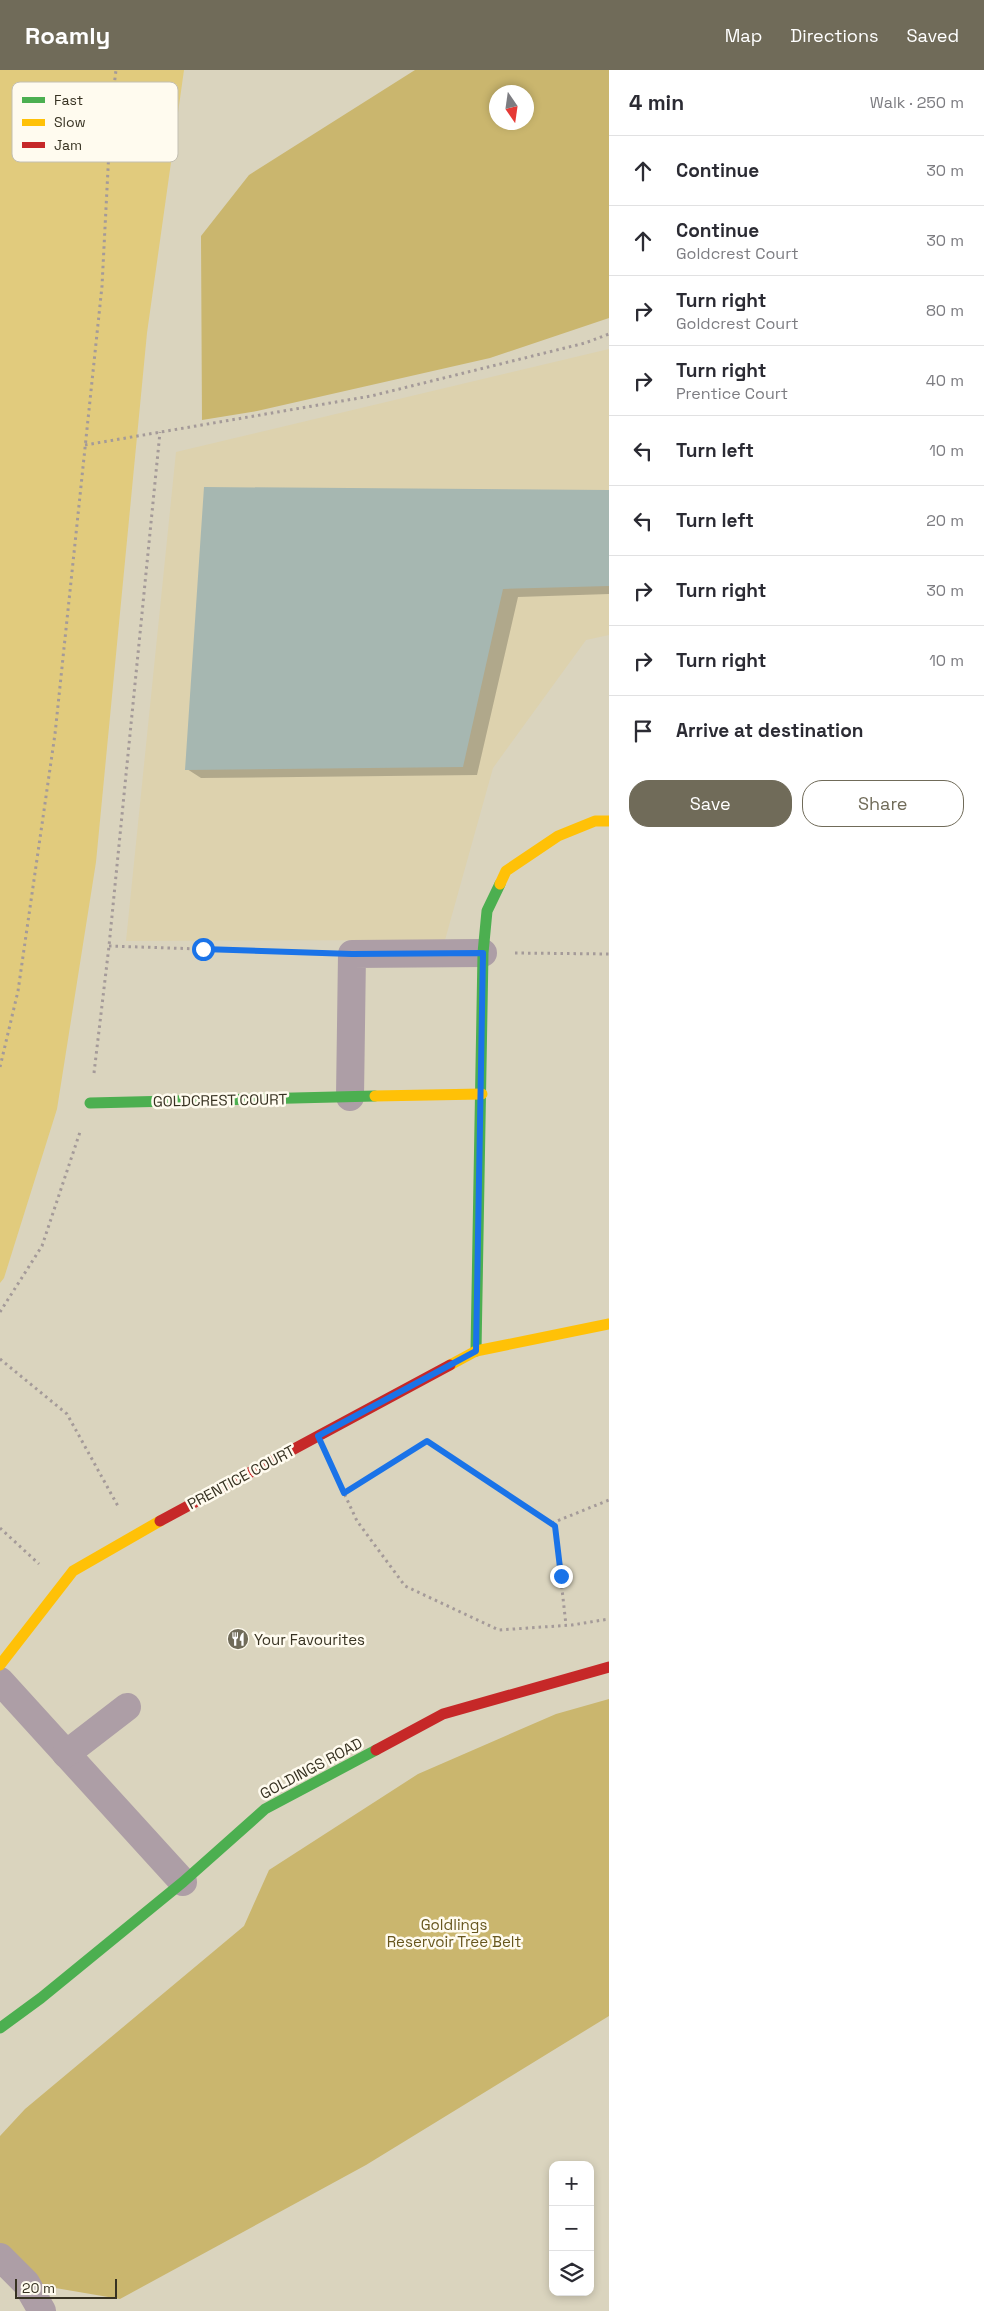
<!DOCTYPE html>
<html lang="en">
<head>
<meta charset="utf-8">
<style>
  body { margin:0; font-family:"Space Grotesk",sans-serif; background:#f2f2f3; color:#2b2b33 }
  .controls { position:absolute; right:15px; bottom:15px; display:grid; overflow:hidden; border-radius:10px; box-shadow:0 2px 8px #0003 }
  .controls button { width:45px; height:45px; display:grid; place-items:center; padding:0; border:0; border-bottom:1px solid #e1e1e2; background:#fff; color:#2b2b33; font:25px sans-serif }
  .compass { position:absolute; left:489px; top:15px; width:45px; height:45px; border-radius:50%; background:#fff; box-shadow:0 2px 8px #0003; rotate:167deg }
  .scale { position:absolute; left:15px; bottom:12px; width:102px; box-sizing:border-box; padding-left:5px; border:2px solid #373222; border-top:0; font-size:14px; line-height:18px; white-space:nowrap; color:#373222; -webkit-text-stroke:4px #fffbef; paint-order:stroke }
  .stop { position:absolute; width:15px; height:15px; margin:-11px; border:4px solid #1a73e8; border-radius:50%; background:#fff }
  .stop.end { background:#1a73e8; border-color:#fff; box-shadow:0 1px 5px #0008 }
  .list { margin:0; padding:0; list-style:none }
  h2 { display:flex; justify-content:space-between; align-items:center; height:65px; margin:0; padding:0 20px; font-size:21px }
  h2 small { font-size:16px; font-weight:400; color:#7c7c81 }
  .list li { display:grid; grid-template-columns:32px 1fr auto; gap:15px; align-items:center; box-sizing:border-box; height:70px; padding:0 20px; border-top:1px solid #e1e1e2 }
  .list b { display:block; font-size:19px; white-space:nowrap }
  .list p { margin:0; font-size:16px; white-space:nowrap; color:#7c7c81 }
  .list em { font-size:16px; font-style:normal; color:#7c7c81 }
  .actions { display:flex; gap:10px; padding:15px 20px }
  .actions a { flex:1; padding:11px 0; border:1px solid #706b59; border-radius:20px; text-align:center; font-size:18px; color:#706b59 }
  .actions .main { background:#706b59; color:#fff }
  .icon { flex:none; width:28px; height:28px; fill:none; stroke:currentColor; stroke-width:2; stroke-linecap:round; stroke-linejoin:round }
  .map { position:relative; flex:none; width:609px; height:2241px; overflow:hidden }
  header { display:flex; align-items:center; gap:30px; box-sizing:border-box; height:70px; padding:0 25px; background:#706b59; color:#fff }
  header strong { font-size:24px }
  nav { display:flex; gap:28px; margin-inline-start:auto; font-size:18px }
  main { display:flex }
  aside { flex:1; background:#fff }
  .map>svg:first-child { display:block }
  .built { fill:#ddd2ae }
  .green { fill:#e1cb7d }
  .forest { fill:#cab66e; fill-rule:evenodd }
  .shadow { fill:#0003 }
  .building { fill:#a6b7b1 }
  .lines { fill:none; stroke-linecap:round; stroke-linejoin:round }
  .path { stroke:#a49a99; stroke-width:3; stroke-dasharray:2.5 4; stroke-linecap:butt }
  .street { stroke:#ad9ea6; stroke-width:28 }
  .fast { stroke:#4caf50; stroke-width:11 }
  .slow { stroke:#ffc107; stroke-width:11 }
  .jam { stroke:#c62828; stroke-width:11 }
  .route { stroke:#1a73e8; stroke-width:6 }
  .labels { text-anchor:middle; dominant-baseline:central; stroke-width:5; stroke-linejoin:round; paint-order:stroke }
  .street-label { font-size:15px; fill:#373222; stroke:#fffbef }
  .poi-label { font-size:15px; fill:#373222; stroke:#fffbef; text-anchor:start }
  .park-label { font-size:15px; fill:#67561e; stroke:#fffbef }
  .key { fill:#fffbef; stroke:#c3bfb2; stroke-width:1 }
  .key-label { font-size:14px; fill:#373222 }
</style>
</head>
<body>
<header>
<strong>Roamly</strong>
<nav><a>Map</a><a>Directions</a><a>Saved</a></nav>
</header>
<main>
<div class="map">
<svg width="609" height="2241" viewBox="0 0 609 2241">
  <rect width="100%" height="100%" fill="#dad4be"/>
  <polygon class="built" points="609,279 609,565 586,570 493,698 445,870 126,871 176,382"/>
  <polygon class="green" points="0,0 184,0 147,263 96,792 57,1039 4,1208 0,1213"/>
  <g class="forest">
    <path d="M415,0H609V248L490,288L257,341L202,350L201,166L249,105ZM497,22H526V52H497Z"/>
    <polygon points="609,1629 609,1946 366,2095 120,2229 26,2213 0,2187 0,2066 25,2039 244,1856 269,1800 418,1704 556,1644"/>
  </g>
  <polygon class="shadow" points="205,418 609,422 609,524 518,527 477,705 201,708 187,699"/>
  <polygon class="building" points="204,417 609,420 609,516 503,519 463,697 185,700"/>
  <g class="lines">
    <g class="path">
      <polyline points="85,375 371,326 585,273 609,264"/>
      <polyline points="109,876 321,883"/>
      <polyline points="515,883 609,884"/>
      <polyline points="0,997 18,921 55,664 102,216 111,41 116,0"/>
      <polyline points="94,1003 109,876 160,362"/>
      <polyline points="0,1242 42,1176 80,1062"/>
      <polyline points="0,1289 67,1344 119,1438"/>
      <polyline points="331,1395 357,1451 405,1516 499,1560 572,1555 609,1549"/>
      <polyline points="344,1423 427,1371 555,1456 566,1555"/>
      <polyline points="552,1453 609,1430"/>
      <polyline points="0,1458 39,1494"/>
    </g>
    <g class="street">
      <polyline points="350,1027 352,884 483,883"/>
      <polyline points="0,1611 183,1812"/>
      <polyline points="66,1684 127,1637"/>
      <polyline points="0,2187 26,2213 42,2241"/>
    </g>
    <g class="fast">
      <polyline points="90,1033 375,1026"/>
      <polyline points="476,1281 483,883 487,841 500,814"/>
      <polyline points="0,1958 41,1928 183,1812 265,1739 376,1680"/>
    </g>
    <g class="slow">
      <polyline points="500,814 506,801 558,766 595,751 609,751"/>
      <polyline points="375,1026 482,1024"/>
      <polyline points="450,1295 476,1281 609,1254"/>
      <polyline points="0,1595 73,1501 160,1451"/>
    </g>
    <g class="jam">
      <polyline points="160,1451 450,1295"/>
      <polyline points="376,1680 443,1644 609,1597"/>
    </g>
  </g>
  <g class="lines">
    <polyline class="route" points="203,879 352,884 483,883 476,1281 318,1366 344,1423 427,1371 555,1456 561,1506"/>
  </g>
  <defs>
    <g id="restaurant-disc" transform="scale(1.125)"><circle r="9.5" fill="#706b59" stroke="#fffbef"/><path d="M-5-6h1v4h1v-4h1v4h1v-4h1v5L-1.5 .5V6h-2V.5L-5-1ZM5-6V6H3V1.5H1.5Q1.5-4 5-6Z" fill="#fff"/></g>
  </defs>
  <g fill-rule="evenodd">
    <use href="#restaurant-disc" x="238" y="1569"/>
  </g>
  <g class="labels">
    <g class="street-label">
      <text transform="translate(220 1030) rotate(-1)">GOLDCREST COURT</text>
      <text transform="translate(241 1407) rotate(-28)">PRENTICE COURT</text>
      <text transform="translate(311 1698) rotate(-28)">GOLDINGS ROAD</text>
    </g>
    <g class="poi-label">
      <text x="254" y="1569">Your Favourites</text>
    </g>
    <g class="park-label">
      <text x="454" y="1854">Goldlings<tspan x="454" dy="17">Reservoir Tree Belt</tspan></text>
    </g>
  </g>
  <rect x="12" y="12" width="166" height="80" rx="8" class="key"/>
  <rect x="22" y="27" width="23" height="6" fill="#4caf50"/>
  <rect x="22" y="49" width="23" height="7" fill="#ffc107"/>
  <rect x="22" y="72" width="23" height="6" fill="#c62828"/>
  <g class="key-label">
    <text x="54" y="35">Fast</text>
    <text x="54" y="57">Slow</text>
    <text x="54" y="80">Jam</text>
  </g>
</svg>
<div class="controls">
<button>+</button>
<button>−</button>
<button><svg class="icon" aria-label="layers" viewBox="0 0 24 24"><path d="M12 4l9 5-9 5-9-5zM3 14l9 5 9-5"/></svg></button>
</div>
<svg class="compass" viewBox="-18 -18 36 36"><path d="M0-13l5 13h-10z" fill="#e53935"/><path d="M0 13l5-13h-10z" fill="#7c7c81"/></svg>
<div class="scale">20 m</div>
<div class="stop" style="left:203px;top:879px"></div>
<div class="stop end" style="left:561px;top:1506px"></div>
</div>
<aside>
<h2>4 min<small>Walk · 250 m</small></h2>
<ul class="list">
<li><svg class="icon" aria-label="ahead" viewBox="0 0 24 24"><path d="M12 20V5M6 11l6-6 6 6"/></svg><div><b>Continue</b></div><em>30 m</em></li>
<li><svg class="icon" aria-label="ahead" viewBox="0 0 24 24"><path d="M12 20V5M6 11l6-6 6 6"/></svg><div><b>Continue</b><p>Goldcrest Court</p></div><em>30 m</em></li>
<li><svg class="icon" aria-label="right" viewBox="0 0 24 24"><path d="M7 20v-9h11M14 6l5 5-5 5"/></svg><div><b>Turn right</b><p>Goldcrest Court</p></div><em>80 m</em></li>
<li><svg class="icon" aria-label="right" viewBox="0 0 24 24"><path d="M7 20v-9h11M14 6l5 5-5 5"/></svg><div><b>Turn right</b><p>Prentice Court</p></div><em>40 m</em></li>
<li><svg class="icon" aria-label="left" viewBox="0 0 24 24"><path d="M17 20v-9H6M10 6l-5 5 5 5"/></svg><div><b>Turn left</b></div><em>10 m</em></li>
<li><svg class="icon" aria-label="left" viewBox="0 0 24 24"><path d="M17 20v-9H6M10 6l-5 5 5 5"/></svg><div><b>Turn left</b></div><em>20 m</em></li>
<li><svg class="icon" aria-label="right" viewBox="0 0 24 24"><path d="M7 20v-9h11M14 6l5 5-5 5"/></svg><div><b>Turn right</b></div><em>30 m</em></li>
<li><svg class="icon" aria-label="right" viewBox="0 0 24 24"><path d="M7 20v-9h11M14 6l5 5-5 5"/></svg><div><b>Turn right</b></div><em>10 m</em></li>
<li><svg class="icon" aria-label="arrive" viewBox="0 0 24 24"><path d="M6 21V4h12l-3 4 3 4H6"/></svg><div><b>Arrive at destination</b></div></li>
</ul>
<div class="actions"><a class="main">Save</a><a>Share</a></div>
</aside>
</main>
</body>
</html>
